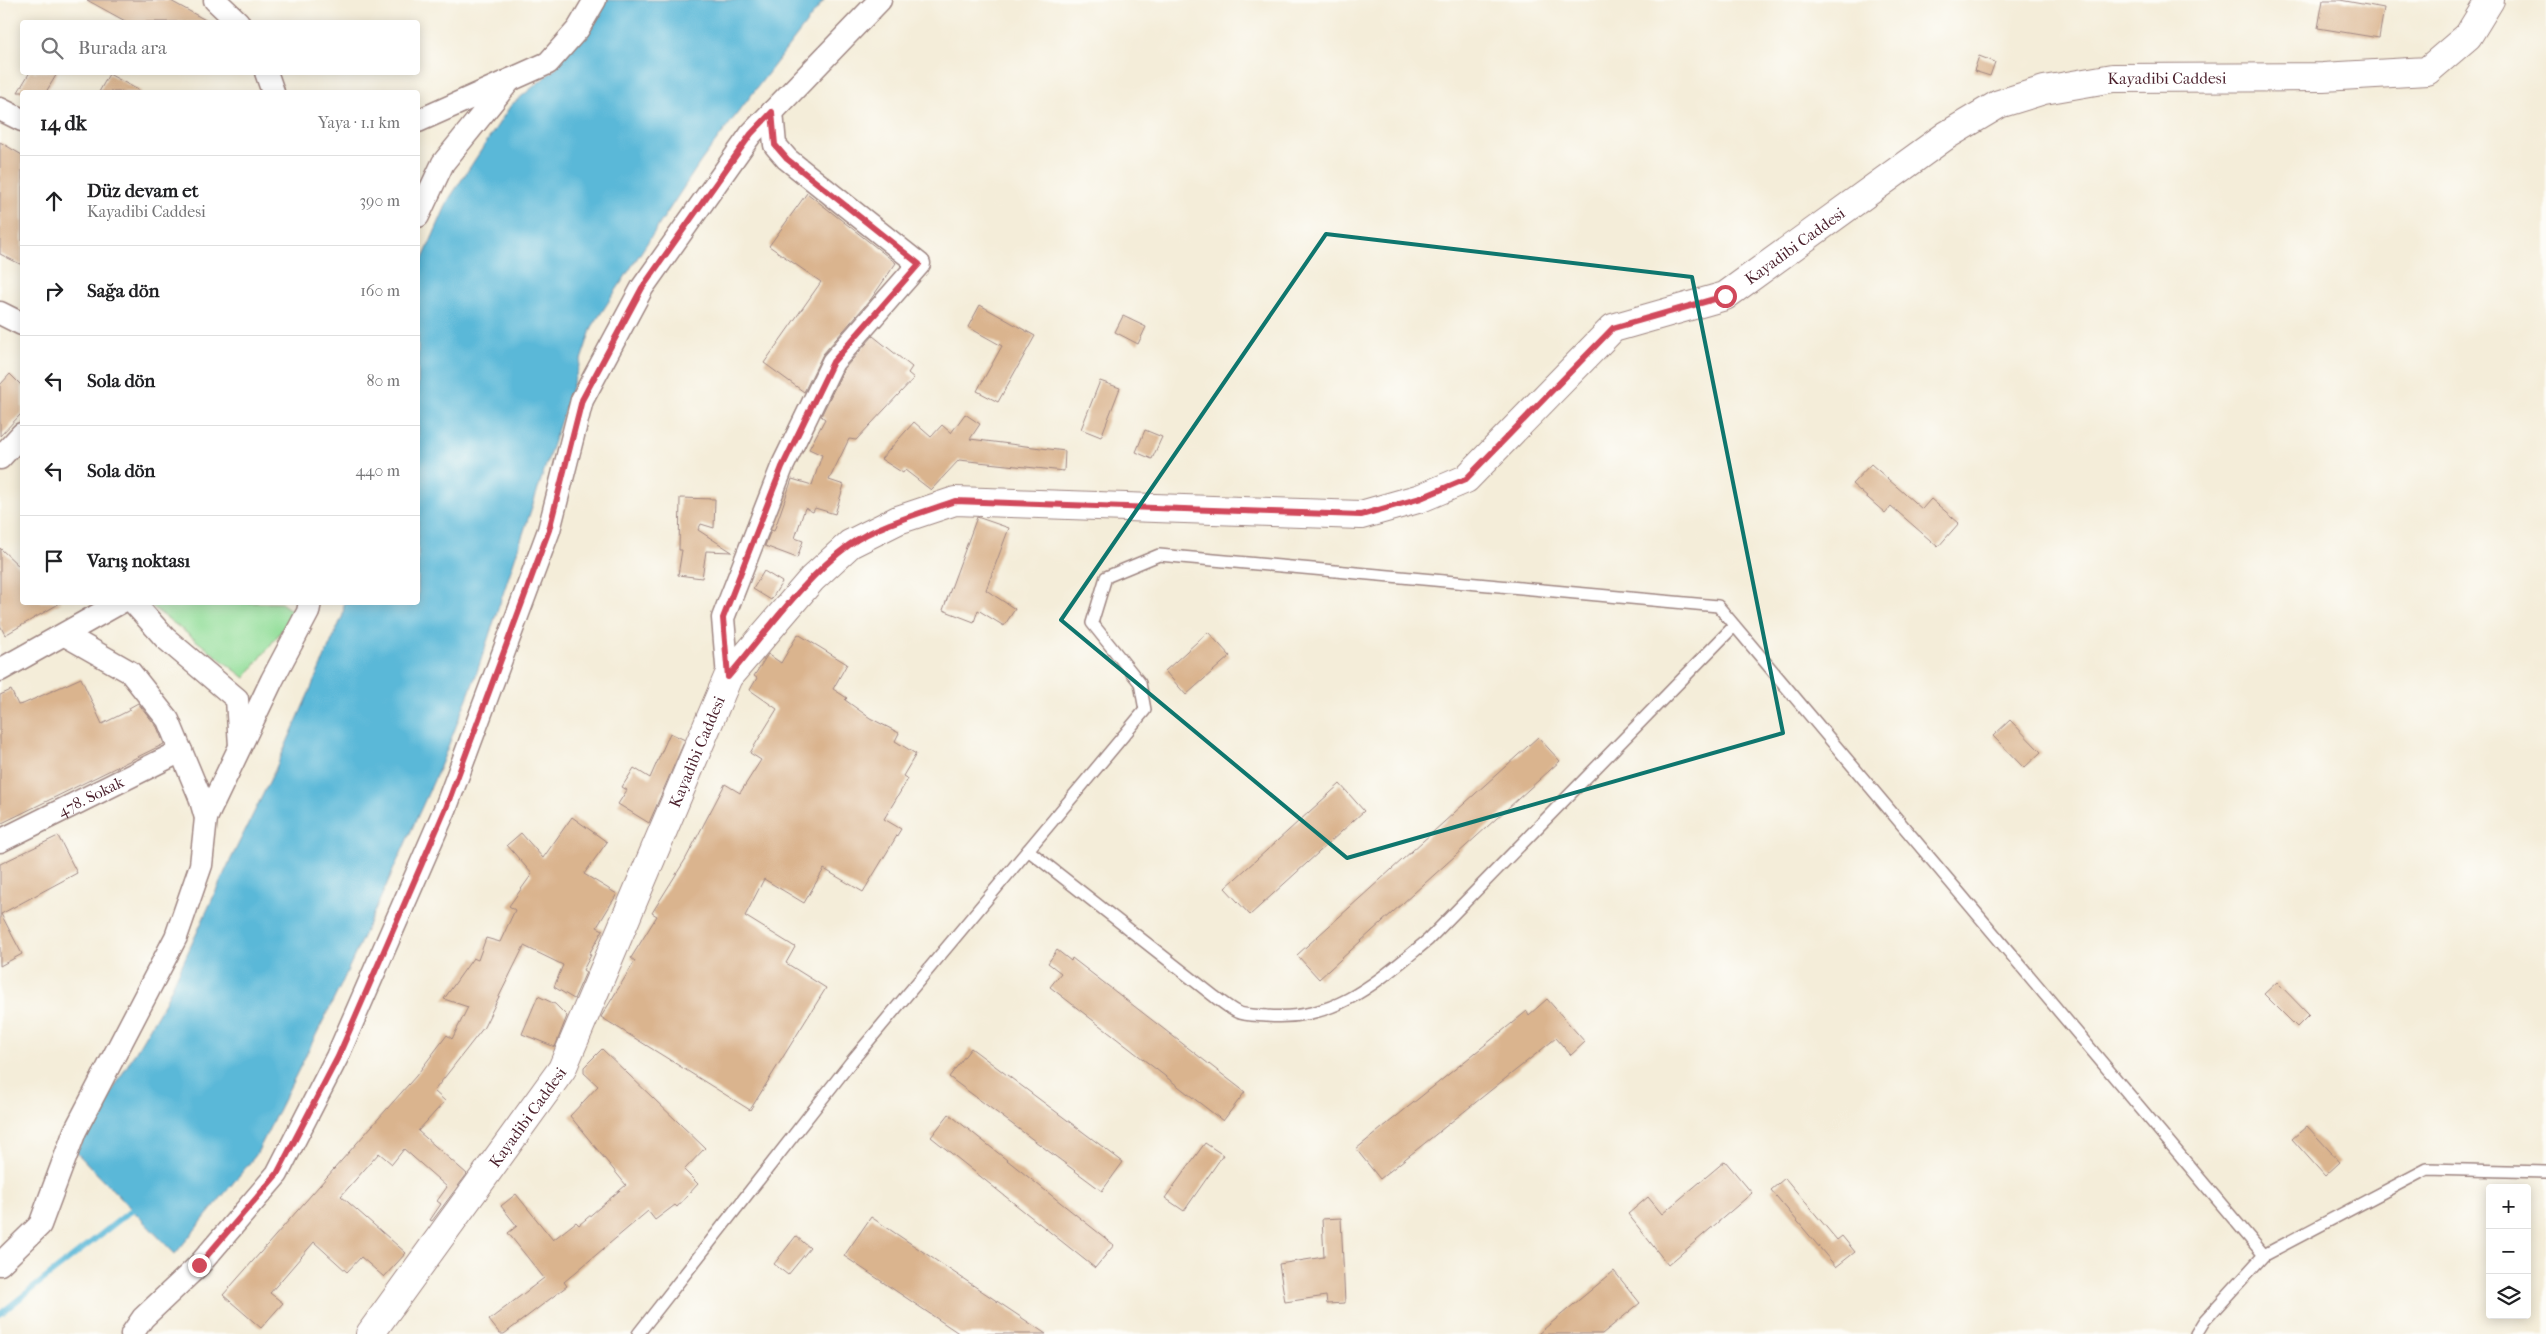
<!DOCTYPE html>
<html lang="tr">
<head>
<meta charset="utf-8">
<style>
  body { margin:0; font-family:"IM FELL French Canon",serif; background:#f2f2f2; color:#202124 }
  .controls { position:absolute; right:15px; bottom:15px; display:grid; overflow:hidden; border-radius:5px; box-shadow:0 2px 12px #0003 }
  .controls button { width:45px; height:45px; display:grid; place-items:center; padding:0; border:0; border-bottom:1px solid #e0e0e0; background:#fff; color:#202124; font:25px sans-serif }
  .stop { position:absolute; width:15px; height:15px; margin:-11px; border:4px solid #d1495b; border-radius:50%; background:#fff }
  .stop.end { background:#d1495b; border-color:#fff; box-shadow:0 1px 5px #0008 }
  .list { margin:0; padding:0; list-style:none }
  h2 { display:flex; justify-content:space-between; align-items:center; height:65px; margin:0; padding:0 20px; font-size:21px }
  h2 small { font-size:16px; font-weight:400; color:#757577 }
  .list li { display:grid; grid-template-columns:32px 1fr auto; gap:15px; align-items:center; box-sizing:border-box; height:90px; padding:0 20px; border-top:1px solid #e0e0e0 }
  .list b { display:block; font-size:19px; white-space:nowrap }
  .list p { margin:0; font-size:16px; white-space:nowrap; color:#757577 }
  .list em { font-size:16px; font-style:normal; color:#757577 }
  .icon { flex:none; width:28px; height:28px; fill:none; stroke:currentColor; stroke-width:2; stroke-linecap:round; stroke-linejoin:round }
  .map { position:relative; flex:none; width:2546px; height:1334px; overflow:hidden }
  .search { position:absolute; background:#fff; box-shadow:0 2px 12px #0003; left:20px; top:20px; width:400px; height:55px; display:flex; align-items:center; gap:12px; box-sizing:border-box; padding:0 18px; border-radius:5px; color:#757577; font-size:19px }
  .panel { position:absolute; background:#fff; box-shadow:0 2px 12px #0003; left:20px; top:90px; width:400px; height:515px; border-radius:5px }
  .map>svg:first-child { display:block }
  .green { fill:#93de9a; stroke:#6e7e62 }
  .water { fill:#5ab8d8; stroke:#526c82 }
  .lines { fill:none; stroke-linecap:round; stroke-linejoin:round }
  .stream { stroke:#5ab8d8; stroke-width:5.5 }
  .building { fill:#dab48e }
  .lane-casing { stroke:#9f8682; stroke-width:14 }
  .street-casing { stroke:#9f8682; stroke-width:25 }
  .secondary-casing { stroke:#9f8682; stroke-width:30 }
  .lane { stroke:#fff; stroke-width:11 }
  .street { stroke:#fff; stroke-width:22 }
  .secondary { stroke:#fff; stroke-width:28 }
  .route { stroke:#d1495b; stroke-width:6 }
  .marked { fill:none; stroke:#0f766e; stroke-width:4; stroke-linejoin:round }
  .labels { text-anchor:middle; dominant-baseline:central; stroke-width:4; stroke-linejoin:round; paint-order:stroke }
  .street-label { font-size:16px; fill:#4a1f2b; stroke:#fdfcf7 }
</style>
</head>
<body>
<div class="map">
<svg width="2546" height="1334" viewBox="0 0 2546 1334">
  <rect width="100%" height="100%" fill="#fdfcf7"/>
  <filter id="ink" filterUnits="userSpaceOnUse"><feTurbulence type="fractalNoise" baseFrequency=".02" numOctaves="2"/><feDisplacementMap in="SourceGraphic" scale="10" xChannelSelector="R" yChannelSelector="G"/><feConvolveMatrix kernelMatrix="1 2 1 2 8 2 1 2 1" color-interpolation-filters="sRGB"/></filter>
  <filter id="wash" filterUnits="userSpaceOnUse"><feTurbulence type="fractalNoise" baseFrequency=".0096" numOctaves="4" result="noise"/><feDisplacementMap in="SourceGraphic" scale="20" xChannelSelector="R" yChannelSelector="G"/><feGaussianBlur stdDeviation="1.12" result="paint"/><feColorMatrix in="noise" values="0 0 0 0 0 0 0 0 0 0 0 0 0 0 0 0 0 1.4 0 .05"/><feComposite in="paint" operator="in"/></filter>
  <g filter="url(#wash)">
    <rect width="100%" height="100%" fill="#f4edd9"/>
    <polygon class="green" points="152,602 281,603 295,613 245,678 150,605"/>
    <polygon class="water" points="604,0 824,0 701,161 592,327 475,678 440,767 341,985 256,1155 175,1254 76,1152 165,1002 228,865 275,770 343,615 344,603 418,602 418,270 449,199 511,105 555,69"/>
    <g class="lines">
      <polyline class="stream" points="0,1314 137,1206"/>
    </g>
    <g id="blocks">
      <g class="building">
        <polygon points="87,0 169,0 209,22 127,22"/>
        <polygon points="2323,0 2340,0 2384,8 2379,38 2318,28"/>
        <polygon points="1979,56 1995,62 1990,76 1974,71"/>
        <polygon points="30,72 58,72 46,92 18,92"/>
        <polygon points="109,74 142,92 99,92"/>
        <polygon points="0,142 22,155 22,265 0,254"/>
        <polygon points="807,193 896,263 871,299 823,354 804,392 764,363 821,282 769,246"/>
        <polygon points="980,305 1035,336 998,402 977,391 1002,346 968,327"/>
        <polygon points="1123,316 1146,327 1138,344 1115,332"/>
        <polygon points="873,336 912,367 908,373 914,378 856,440 849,439 829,480 844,485 835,514 815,508 813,512 805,508 795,538 803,541 797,558 765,546 771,530 774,531 792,479 812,485 822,455 809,449 825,419 821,416 844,369"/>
        <polygon points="10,374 22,386 22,413 0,436 0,385"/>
        <polygon points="1100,381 1120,388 1101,437 1081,429"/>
        <polygon points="965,414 980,424 970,439 1065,451 1064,471 959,460 931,490 905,470 903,473 881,459 914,422 931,437 942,425 951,433"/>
        <polygon points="1145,430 1162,437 1152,459 1136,452"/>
        <polygon points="1871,464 1922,509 1931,499 1959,523 1938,547 1891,506 1885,513 1852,484"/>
        <polygon points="680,498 715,499 714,528 701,524 698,530 732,552 706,551 702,578 678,575 682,550 679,550"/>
        <polygon points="977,517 1009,528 986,590 1015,609 1004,626 978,610 974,622 943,610"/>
        <polygon points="0,548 22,569 22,602 62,602 5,635 0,625"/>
        <polygon points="764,571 782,582 771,600 753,589"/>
        <polygon points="1208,632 1230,656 1186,695 1165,671"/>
        <polygon points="798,634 847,664 833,689 847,698 845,700 870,718 899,733 895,741 916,754 903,776 908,779 884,819 901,829 863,892 824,869 804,903 764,879 745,916 795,947 786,963 826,988 750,1110 601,1017 635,961 631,958 657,916 652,913 685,860 725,784 740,793 761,760 750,753 777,709 750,690 757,678 754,676 768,654 781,663"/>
        <polygon points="81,678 102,724 130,710 129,708 138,703 157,727 164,744 0,824 0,695 11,690 18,705 23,704"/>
        <polygon points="2010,720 2041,752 2024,768 1993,736"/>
        <polygon points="670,733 685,740 649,823 618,804 627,790 622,787 634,768 650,778"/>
        <polygon points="1538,737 1560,761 1319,979 1297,955"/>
        <polygon points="1340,784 1364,811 1250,915 1225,888"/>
        <polygon points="572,817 607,842 584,874 617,894 597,927 603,930 589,954 591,955 583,970 586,972 574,999 554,987 563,965 524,946 484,1027 434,1091 445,1101 418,1131 467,1174 432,1221 430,1220 441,1204 437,1201 447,1187 404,1149 392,1164 379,1153 341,1196 406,1253 384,1277 361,1257 347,1272 314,1242 270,1293 283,1303 261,1328 223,1295 416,1076 447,1035 452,1039 468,1007 444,999 473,958 478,960 486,938 500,942 515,910 509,906 532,874 507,845 521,833 543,858"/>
        <polygon points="58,836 77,873 1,914 22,954 0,966 0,864"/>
        <polygon points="1057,950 1071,961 1072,958 1245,1092 1223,1121 1050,987 1061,973 1048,963"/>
        <polygon points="2277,982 2309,1015 2297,1027 2264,994"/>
        <polygon points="538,996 555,1004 567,1016 555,1047 522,1034"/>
        <polygon points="1547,999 1585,1042 1571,1055 1556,1038 1380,1179 1356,1149 1527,1011 1529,1015"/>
        <polygon points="971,1048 1123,1162 1102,1191 949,1077"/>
        <polygon points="602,1049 705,1148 684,1170 698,1184 677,1207 675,1205 655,1220 648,1211 564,1282 567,1286 504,1334 500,1334 489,1320 544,1278 508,1233 517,1226 501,1206 516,1194 553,1240 576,1222 579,1225 626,1185 570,1116 598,1086 584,1073 584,1067"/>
        <polygon points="949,1114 1114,1245 1095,1268 931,1137"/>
        <polygon points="2307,1126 2340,1162 2325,1176 2292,1139"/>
        <polygon points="1205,1143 1223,1155 1184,1211 1165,1198"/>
        <polygon points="1725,1161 1752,1193 1668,1265 1628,1214 1648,1197 1662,1214"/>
        <polygon points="1785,1178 1837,1240 1842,1236 1855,1252 1836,1267 1771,1190"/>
        <polygon points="871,1217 1046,1334 960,1334 844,1256"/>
        <polygon points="1341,1218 1345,1303 1327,1304 1326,1296 1285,1302 1279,1264 1324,1257 1322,1219"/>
        <polygon points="796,1236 810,1248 788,1275 774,1264"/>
        <polygon points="1614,1271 1640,1303 1602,1334 1538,1334"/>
      </g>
    </g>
  </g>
  <g filter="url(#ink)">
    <use href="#blocks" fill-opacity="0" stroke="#9f8682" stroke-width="1"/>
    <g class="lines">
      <g class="lane-casing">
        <g id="lane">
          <path d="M1028,850L1215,997C1222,1002 1229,1008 1237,1012C1245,1016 1258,1015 1267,1016C1336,1022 1379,980 1428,940L1734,626"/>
          <polyline points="638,1334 851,1062 1145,710 1140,683 1092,623 1106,577 1159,555 1718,606 2264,1255"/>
          <polyline points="2196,1334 2204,1321 2264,1255 2427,1169 2546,1172"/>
        </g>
      </g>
      <g class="street-casing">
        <g id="street">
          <polyline points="215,0 238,22"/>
          <polyline points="266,72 273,92"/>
          <polyline points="510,80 548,63 578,29 595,0"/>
          <polyline points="0,109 22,120"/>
          <polyline points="418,121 510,80 443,163 418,216"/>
          <polyline points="0,313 22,324"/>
          <polyline points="0,458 22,434"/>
          <polyline points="133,602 165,638 237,699 240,746"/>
          <polyline points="0,670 121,602"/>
          <polyline points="728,677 723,618 782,467 833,362 919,264 787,159 775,145 772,112"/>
          <polyline points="206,818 272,680 308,612 310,602"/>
          <path id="s1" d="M0,841L181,751"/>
          <polyline points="0,1264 40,1225 75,1131 176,937 201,865 206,818 200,797 168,720 130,672 65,635"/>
          <polyline points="132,1334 143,1318 199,1265 277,1174 337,1057 446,807 549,530 582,400 642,288 751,134 880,0"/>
        </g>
      </g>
      <g class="secondary-casing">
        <g id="secondary">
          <path id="s2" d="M370,1334L562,1069L728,677L812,579L850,544L898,520L955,501L1361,515L1421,498L1466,479L1613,328L1725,296L1947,135L1999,104L2044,90L2113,78L2323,77L2427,71L2468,36L2490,0"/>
        </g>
      </g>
      <use href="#lane" class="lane"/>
      <use href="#street" class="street"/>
      <use href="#secondary" class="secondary"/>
    </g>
  </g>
  <g class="lines" filter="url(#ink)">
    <path class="route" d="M199,1265L277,1174L338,1057L446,808L549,530L582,400L642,288L751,134L772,112L775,145L787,159L919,264L833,362L782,467L723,618L728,677C764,635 805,577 849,545C875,526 924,512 955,501L1361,515L1421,498L1466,479L1613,328L1725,296"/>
  </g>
  <path class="marked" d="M1326,234L1692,277L1783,733L1347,858L1061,620Z"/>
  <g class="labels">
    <g class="street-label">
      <text stroke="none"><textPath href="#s2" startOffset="2398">Kayadibi Caddesi</textPath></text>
      <text stroke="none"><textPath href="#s2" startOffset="1978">Kayadibi Caddesi</textPath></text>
      <text stroke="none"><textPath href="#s2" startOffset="672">Kayadibi Caddesi</textPath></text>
      <text stroke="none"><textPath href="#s1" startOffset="101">478. Sokak</textPath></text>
      <text stroke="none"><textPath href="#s2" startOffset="268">Kayadibi Caddesi</textPath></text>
    </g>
  </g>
</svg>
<div class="controls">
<button>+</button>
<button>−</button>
<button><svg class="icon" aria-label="layers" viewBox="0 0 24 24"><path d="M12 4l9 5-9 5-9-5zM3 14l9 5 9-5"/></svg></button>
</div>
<div class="stop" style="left:1725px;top:296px"></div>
<div class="stop end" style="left:199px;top:1265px"></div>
<div class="search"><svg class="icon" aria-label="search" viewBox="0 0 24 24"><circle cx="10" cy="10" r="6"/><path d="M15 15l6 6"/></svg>Burada ara</div>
<section class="panel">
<h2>14 dk<small>Yaya · 1.1 km</small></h2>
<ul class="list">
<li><svg class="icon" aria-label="ahead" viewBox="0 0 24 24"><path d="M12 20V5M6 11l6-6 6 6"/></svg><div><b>Düz devam et</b><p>Kayadibi Caddesi</p></div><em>390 m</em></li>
<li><svg class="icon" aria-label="right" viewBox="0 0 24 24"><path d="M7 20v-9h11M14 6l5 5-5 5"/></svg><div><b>Sağa dön</b></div><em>160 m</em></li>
<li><svg class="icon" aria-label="left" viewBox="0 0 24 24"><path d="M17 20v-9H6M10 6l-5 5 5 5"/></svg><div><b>Sola dön</b></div><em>80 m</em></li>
<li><svg class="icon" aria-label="left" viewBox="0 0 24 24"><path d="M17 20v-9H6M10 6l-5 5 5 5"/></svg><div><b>Sola dön</b></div><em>440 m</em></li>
<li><svg class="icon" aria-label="arrive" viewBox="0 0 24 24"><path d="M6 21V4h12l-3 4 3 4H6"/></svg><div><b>Varış noktası</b></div></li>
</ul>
</section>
</div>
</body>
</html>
